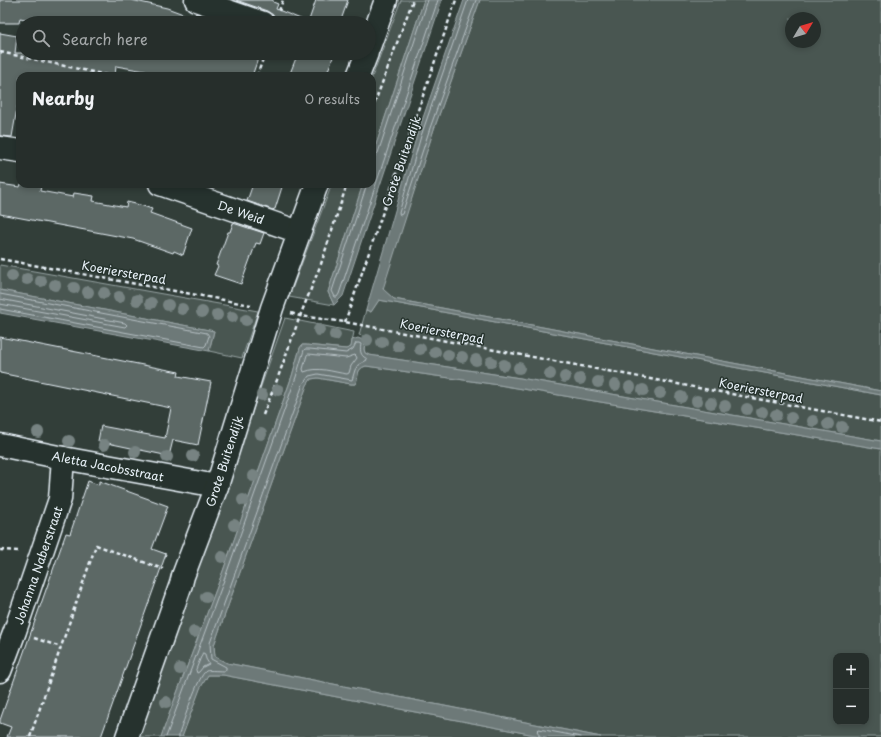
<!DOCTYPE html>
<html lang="en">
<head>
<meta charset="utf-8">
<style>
  body { margin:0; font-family:"Playpen Sans",sans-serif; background:#2e3633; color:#f1f3f6 }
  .controls { position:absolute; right:12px; bottom:12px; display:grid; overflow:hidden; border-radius:8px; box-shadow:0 2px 6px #0003 }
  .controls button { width:36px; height:36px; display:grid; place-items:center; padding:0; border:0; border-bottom:1px solid #424a47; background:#262e2b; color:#f1f3f6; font:20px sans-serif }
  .compass { position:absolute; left:785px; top:12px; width:36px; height:36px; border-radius:50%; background:#262e2b; box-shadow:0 2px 6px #0003; rotate:52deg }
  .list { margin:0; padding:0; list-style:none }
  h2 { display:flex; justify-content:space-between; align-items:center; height:52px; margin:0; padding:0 16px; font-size:17px }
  h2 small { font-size:13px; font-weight:400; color:#a4a8a9 }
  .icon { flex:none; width:22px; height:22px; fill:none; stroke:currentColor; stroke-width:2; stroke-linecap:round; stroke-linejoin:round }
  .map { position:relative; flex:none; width:881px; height:737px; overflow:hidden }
  .search { position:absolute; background:#262e2b; box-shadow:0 2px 6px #0003; left:16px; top:16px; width:360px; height:44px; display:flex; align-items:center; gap:10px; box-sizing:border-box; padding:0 14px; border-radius:22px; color:#a4a8a9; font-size:15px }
  .panel { position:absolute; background:#262e2b; box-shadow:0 2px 6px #0003; left:16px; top:72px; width:360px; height:116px; border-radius:12px }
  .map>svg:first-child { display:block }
  .green { fill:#495651; stroke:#98a4a4; fill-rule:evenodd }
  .water { fill:#6d7978; stroke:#9ea9ab }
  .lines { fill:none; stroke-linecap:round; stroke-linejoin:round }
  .shore { stroke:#b7c1c5; stroke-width:1 }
  .building { fill:#5c6865; stroke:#e8f1f8 }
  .minor-casing { stroke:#e8f1f8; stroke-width:25 }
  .path { stroke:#e8f1f8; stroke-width:2.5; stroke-dasharray:4 3; stroke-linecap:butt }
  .minor { stroke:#26332d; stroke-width:22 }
  .tree { fill:#778382 }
  .labels { text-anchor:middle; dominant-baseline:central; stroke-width:3; stroke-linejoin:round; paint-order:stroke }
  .street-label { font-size:12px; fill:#e8f1f8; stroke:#26332d }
</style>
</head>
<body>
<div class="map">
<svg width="881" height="737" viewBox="0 0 881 737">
  <rect width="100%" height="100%" fill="#323e39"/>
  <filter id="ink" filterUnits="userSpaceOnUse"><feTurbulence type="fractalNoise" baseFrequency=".025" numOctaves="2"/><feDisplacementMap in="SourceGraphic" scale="8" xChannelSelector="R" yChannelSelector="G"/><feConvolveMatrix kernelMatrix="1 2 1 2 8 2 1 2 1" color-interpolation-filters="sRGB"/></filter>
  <g filter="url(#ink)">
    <g class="green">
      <polygon points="401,0 424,0 372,157 372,77"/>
      <path d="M480,0H881V391L394,299L382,289L434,129ZM791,18H815V42H791Z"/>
      <polygon points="332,184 363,184 328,292 334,305 289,297"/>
      <polygon points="0,265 258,311 242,358 209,351 214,331 0,290"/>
      <polygon points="379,300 881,395 881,441 520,378 369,355 365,353 364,349 366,337 359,335 366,310 371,312"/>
      <polygon points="285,318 354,332 351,347 346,349 306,345 302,345 300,348 292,376 223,571 171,709 161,737 138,737"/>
      <path d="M366,366L499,385L881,449V737H601L227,663L215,657L214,645L307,385L311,379L318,378L351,384H355C360,376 355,369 366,366ZM836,656H866V722H836Z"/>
      <polygon points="208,675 223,675 545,737 182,737 200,688"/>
    </g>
    <g class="water">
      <polygon points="424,0 442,0 343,296 334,305 328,292 363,184 372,184 372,157"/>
      <polygon points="464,0 480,0 434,129 383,289 394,299 881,391 881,395 379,300 371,312 366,310 417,135"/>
      <polygon points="0,290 214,331 209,351 0,313"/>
      <path d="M358,338L363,340L365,343L364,349L365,353L369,355L520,378L881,441V449L499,385L366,366C355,369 360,376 355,384H351L318,378L311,379L307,385L214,645L215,657L227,663L601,737H545L223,675H208L200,689L182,737H161L171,709L223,571L292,376L300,348L302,345H306L346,349L351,347L352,340Z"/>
    </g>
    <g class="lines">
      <g class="shore">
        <polyline points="468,0 421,136 399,213 400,215 402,214 430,128 476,0"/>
        <polyline points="372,156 375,156 378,153 428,0"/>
        <polyline points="367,184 332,291 335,297 337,297 339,294 438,0"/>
        <polyline points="0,294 207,333 209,336 206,345 204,347 0,309"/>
        <polyline points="0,299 125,323 127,325 125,327 0,304"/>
        <path d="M309,354L346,358L355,355L356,356L357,358L351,366L349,373L347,374C332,372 319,366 304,372L303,369L307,355Z"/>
        <polygon points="203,653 205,654 206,659 209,664 203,667 199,672 197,673 196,670"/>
        <path d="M166,737L227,572L296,377L304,350L305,349H310L346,353L353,349L356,343H359L361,344C360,349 360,354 364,357C367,359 365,356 367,360L358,365L355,370L352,380L318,374L309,376L303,384L210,643L211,659L226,667V669L225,671C221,671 209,670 206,671C198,676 183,723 179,734V737"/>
        <polyline points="539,737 539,734 537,731 539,729 581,737"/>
      </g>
    </g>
    <g class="building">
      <polygon points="0,0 131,0 167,8 194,18 196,13 224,23 47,23 20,18 19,23 0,23"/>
      <polygon points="236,0 273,0 273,2 278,4 276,9 308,22 307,23 275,23 275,20 273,15 267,11"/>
      <polygon points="316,0 348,0 340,23 308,23"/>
      <polygon points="0,33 17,36 15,53 260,53 252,76 159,76 145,71 116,66 115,76 20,76 20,91 12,137 0,136"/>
      <polygon points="298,53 323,53 333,57 326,76 289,76"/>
      <polygon points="0,184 20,187 21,184 28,184 41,186 40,191 73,197 74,193 94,196 93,201 126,207 127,202 140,205 152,209 150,213 192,228 183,255 174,251 173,253 133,239 0,214"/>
      <polygon points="253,184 283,184 275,209 274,209 273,210 247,201"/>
      <polygon points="233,223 264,233 260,244 256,243 241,284 214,275 218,266 216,265 228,232 230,232"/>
      <polygon points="0,337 179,372 178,376 211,382 198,445 173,440 169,456 98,441 101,426 165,438 171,408 0,373"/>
      <polygon points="88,481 99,485 99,481 168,506 152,549 166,554 101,737 7,737 11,727 0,723 0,720 66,533 70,534"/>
    </g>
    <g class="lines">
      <g class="minor-casing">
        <g id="minor">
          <polyline points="196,0 263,23"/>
          <polyline points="369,47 386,0"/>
          <polyline points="358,76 367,53"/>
          <polyline points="0,148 20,151"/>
          <polyline points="160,184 299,232"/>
          <polyline points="0,445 63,458 217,486"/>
          <polyline points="0,671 15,631 60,499 63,458"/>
          <polyline points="127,737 181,584 183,576 217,486 272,308 317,184"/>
        </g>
      </g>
      <g class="path">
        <polyline points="279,11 283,0"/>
        <polyline points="0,52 111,76"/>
        <polyline points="257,76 265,53"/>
        <polyline points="372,110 413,0"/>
        <polyline points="0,259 251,305"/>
        <polyline points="291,313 300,316 345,322 881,422"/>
        <polyline points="345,322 456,0"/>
        <polyline points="263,415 277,380 300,316 321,264 347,184"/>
        <polyline points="0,550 19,551"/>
        <polyline points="34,638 61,647"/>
        <polyline points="30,737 96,545 163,569"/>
      </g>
      <use href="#minor" class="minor"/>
    </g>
    <g class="tree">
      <circle cx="12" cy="276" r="6"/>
      <circle cx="27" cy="279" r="6"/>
      <circle cx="41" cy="281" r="6"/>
      <circle cx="55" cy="285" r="6"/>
      <circle cx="74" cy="288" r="6"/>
      <circle cx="88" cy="292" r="6"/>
      <circle cx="104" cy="293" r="6"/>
      <circle cx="119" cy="297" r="6"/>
      <circle cx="137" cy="300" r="6"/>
      <circle cx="151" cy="303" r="6"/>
      <circle cx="168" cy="305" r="6"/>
      <circle cx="182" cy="309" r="6"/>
      <circle cx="202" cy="312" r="6"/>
      <circle cx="217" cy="315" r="6"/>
      <circle cx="232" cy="317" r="6"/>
      <circle cx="246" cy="320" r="6"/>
      <circle cx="319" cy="330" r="6"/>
      <circle cx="335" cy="335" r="6"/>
      <circle cx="367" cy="340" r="6"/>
      <circle cx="382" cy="342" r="6"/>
      <circle cx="398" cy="346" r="6"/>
      <circle cx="420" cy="349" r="6"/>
      <circle cx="435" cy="352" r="6"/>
      <circle cx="448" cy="355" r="6"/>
      <circle cx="462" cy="357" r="6"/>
      <circle cx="476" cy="360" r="6"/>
      <circle cx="491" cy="362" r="6"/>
      <circle cx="504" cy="365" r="6"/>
      <circle cx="519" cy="368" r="6"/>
      <circle cx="550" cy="374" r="6"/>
      <circle cx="565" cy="377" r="6"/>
      <circle cx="580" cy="379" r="6"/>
      <circle cx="598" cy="382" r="6"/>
      <circle cx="615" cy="385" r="6"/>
      <circle cx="630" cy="387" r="6"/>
      <circle cx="278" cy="390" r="6"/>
      <circle cx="643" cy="390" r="6"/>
      <circle cx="660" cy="393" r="6"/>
      <circle cx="262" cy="395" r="6"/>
      <circle cx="681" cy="397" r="6"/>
      <circle cx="697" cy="401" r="6"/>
      <circle cx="711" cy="403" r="6"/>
      <circle cx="725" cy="406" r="6"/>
      <circle cx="747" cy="409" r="6"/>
      <circle cx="762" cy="412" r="6"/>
      <circle cx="776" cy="415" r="6"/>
      <circle cx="791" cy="418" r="6"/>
      <circle cx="813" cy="421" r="6"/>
      <circle cx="828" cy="424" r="6"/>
      <circle cx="842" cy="427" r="6"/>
      <circle cx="38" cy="432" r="6"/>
      <circle cx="261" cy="434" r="6"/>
      <circle cx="69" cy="441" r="6"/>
      <circle cx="104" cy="445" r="6"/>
      <circle cx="135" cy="452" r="6"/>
      <circle cx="193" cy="456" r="6"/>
      <circle cx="167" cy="457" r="6"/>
      <circle cx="253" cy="476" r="6"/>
      <circle cx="243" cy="500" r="6"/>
      <circle cx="234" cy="525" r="6"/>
      <circle cx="222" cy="557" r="6"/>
      <circle cx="206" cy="597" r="6"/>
      <circle cx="194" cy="632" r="6"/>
      <circle cx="180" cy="669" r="6"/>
      <circle cx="166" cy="702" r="6"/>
    </g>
  </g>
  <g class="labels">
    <g class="street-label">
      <text transform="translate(401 161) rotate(-71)">Grote Buitendijk</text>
      <text transform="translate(241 212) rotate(19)">De Weid</text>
      <text transform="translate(124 272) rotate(10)">Koeriersterpad</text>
      <text transform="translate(442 331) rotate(11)">Koeriersterpad</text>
      <text transform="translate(761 390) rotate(11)">Koeriersterpad</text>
      <text transform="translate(224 461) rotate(-72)">Grote Buitendijk</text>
      <text transform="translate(108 466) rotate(11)">Aletta Jacobsstraat</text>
      <text transform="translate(38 565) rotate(-71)">Johanna Naberstraat</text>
    </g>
  </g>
</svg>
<div class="controls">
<button>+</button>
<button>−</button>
</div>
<svg class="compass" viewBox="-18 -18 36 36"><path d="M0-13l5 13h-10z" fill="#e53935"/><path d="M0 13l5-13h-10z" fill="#a4a8a9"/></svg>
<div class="search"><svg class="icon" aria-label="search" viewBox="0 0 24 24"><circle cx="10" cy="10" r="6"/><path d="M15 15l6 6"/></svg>Search here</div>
<section class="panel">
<h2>Nearby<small>0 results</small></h2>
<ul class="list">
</ul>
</section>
</div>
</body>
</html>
